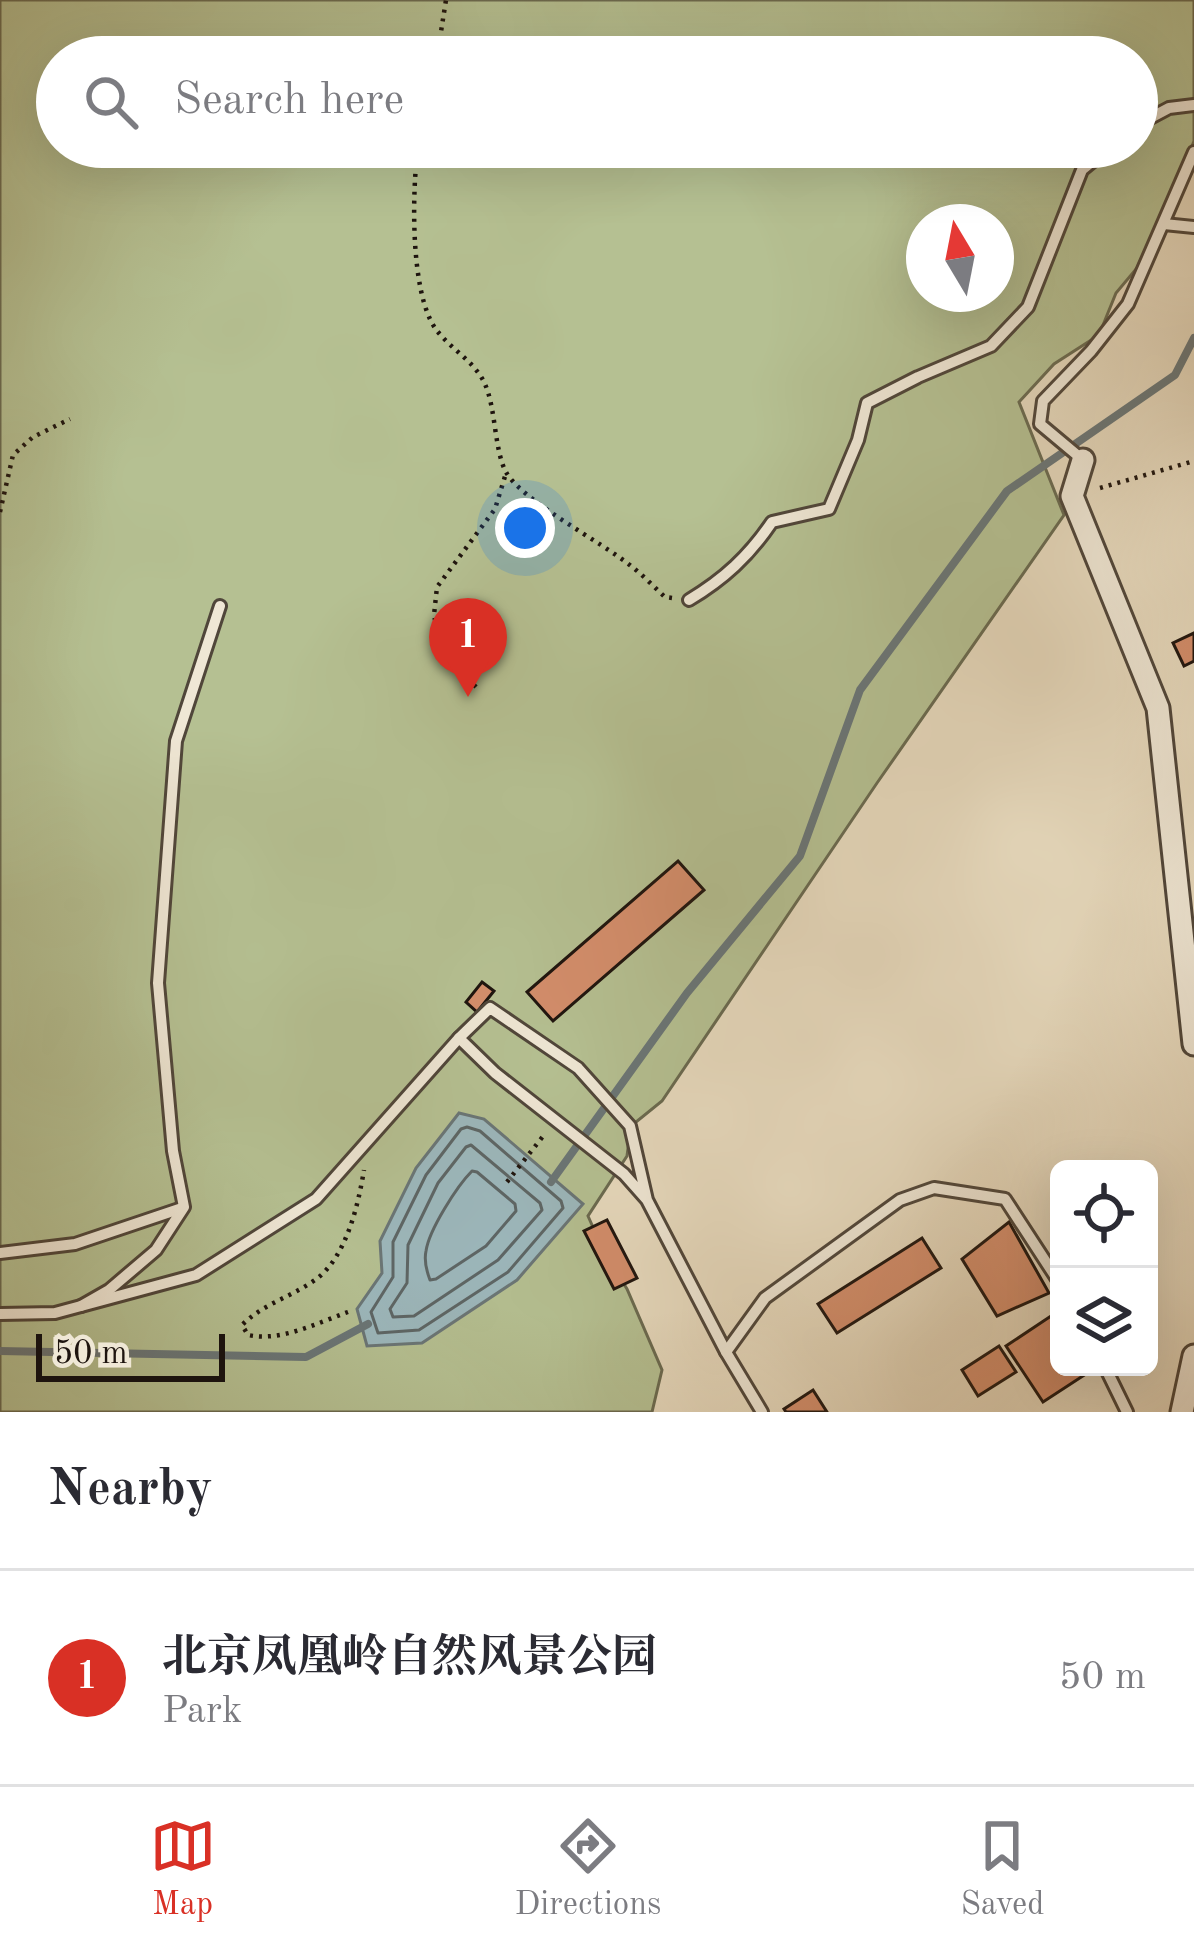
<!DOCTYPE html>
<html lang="en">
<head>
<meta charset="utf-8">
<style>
  body { margin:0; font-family:"Old Standard TT","Noto Serif SC",serif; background:#f2f2f3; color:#2b2b33 }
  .controls { position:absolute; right:36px; bottom:36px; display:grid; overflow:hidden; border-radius:18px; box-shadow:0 12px 48px #0002 }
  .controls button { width:108px; height:108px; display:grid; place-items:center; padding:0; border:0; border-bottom:3px solid #e1e1e2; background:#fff; color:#2b2b33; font:60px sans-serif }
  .compass { position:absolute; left:906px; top:204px; width:108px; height:108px; border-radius:50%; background:#fff; box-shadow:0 12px 48px #0002; rotate:350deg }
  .scale { position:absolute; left:36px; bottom:30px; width:189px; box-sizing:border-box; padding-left:12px; border:6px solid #1e140e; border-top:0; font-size:33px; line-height:42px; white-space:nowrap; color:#1e140e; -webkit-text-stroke:9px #efe7d5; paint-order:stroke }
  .you { position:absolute; left:525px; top:528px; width:42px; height:42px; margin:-30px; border:9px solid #fff; border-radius:50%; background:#1a73e8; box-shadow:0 0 0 18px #1a73e833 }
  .badge { display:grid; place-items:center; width:78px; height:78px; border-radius:50%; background:#d93025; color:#fff; font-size:39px; font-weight:700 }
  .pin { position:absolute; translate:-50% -99px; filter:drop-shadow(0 3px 6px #0008) }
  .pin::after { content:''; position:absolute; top:63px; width:42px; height:36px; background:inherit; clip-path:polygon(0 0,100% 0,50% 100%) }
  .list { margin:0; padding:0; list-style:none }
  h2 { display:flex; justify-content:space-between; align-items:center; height:156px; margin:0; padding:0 48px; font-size:51px }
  h2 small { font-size:39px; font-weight:400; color:#7c7c81 }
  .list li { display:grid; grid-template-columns:78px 1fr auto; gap:36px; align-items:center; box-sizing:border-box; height:216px; padding:0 48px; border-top:3px solid #e1e1e2 }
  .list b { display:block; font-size:45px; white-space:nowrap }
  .list p { margin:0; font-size:39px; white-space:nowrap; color:#7c7c81 }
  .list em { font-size:39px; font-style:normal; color:#7c7c81 }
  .icon { flex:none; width:66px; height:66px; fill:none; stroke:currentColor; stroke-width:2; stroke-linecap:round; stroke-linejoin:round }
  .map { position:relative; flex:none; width:1194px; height:1412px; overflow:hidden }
  .search { position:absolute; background:#fff; box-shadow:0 12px 48px #0002; left:36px; right:36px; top:36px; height:132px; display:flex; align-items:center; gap:30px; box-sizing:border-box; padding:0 42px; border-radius:66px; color:#7c7c81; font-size:45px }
  .sheet { height:372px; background:#fff }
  nav { display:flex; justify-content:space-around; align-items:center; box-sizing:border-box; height:168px; border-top:3px solid #e1e1e2; background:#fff; font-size:33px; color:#7c7c81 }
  nav a { display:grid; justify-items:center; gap:6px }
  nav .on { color:#d93025 }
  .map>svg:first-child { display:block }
  .green { fill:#b5c092; stroke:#6a6a50; stroke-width:3; fill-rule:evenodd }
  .water { fill:#9cb8bd; stroke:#6a7677; stroke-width:3 }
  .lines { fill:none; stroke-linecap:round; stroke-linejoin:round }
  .shore { stroke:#5d6666; stroke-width:3 }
  .stream { stroke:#6a7677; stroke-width:8 }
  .building { fill:#d48e6c; stroke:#1e140e; stroke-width:3 }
  .lane-casing { stroke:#50463a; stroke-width:16 }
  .street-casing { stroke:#50463a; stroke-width:27 }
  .path { stroke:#1e140e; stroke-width:4.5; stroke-dasharray:3 6; stroke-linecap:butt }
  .lane { stroke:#efe7d5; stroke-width:10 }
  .street { stroke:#efe7d5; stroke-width:21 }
</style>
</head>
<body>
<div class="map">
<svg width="1194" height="1412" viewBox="0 0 1194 1412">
  <rect width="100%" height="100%" fill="#e7dabe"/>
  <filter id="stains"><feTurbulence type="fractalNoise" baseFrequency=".00167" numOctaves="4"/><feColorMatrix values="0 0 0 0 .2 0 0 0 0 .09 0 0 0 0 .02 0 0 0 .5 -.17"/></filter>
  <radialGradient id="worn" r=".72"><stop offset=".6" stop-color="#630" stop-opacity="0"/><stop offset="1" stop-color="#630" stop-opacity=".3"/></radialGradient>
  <path class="green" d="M0,0H1194V141L1191,149L1137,268L1116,293L1099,335L1054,364L1019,402L1064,515L877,783L662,1101L631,1126L627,1156L588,1216L604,1252L627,1289L662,1370L652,1412H0ZM57,57H1137V147H57ZM924,222H996V294H924Z"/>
  <polygon class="water" points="459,1113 484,1119 583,1204 517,1280 422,1343 367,1346 357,1309 382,1273 380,1241 416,1168"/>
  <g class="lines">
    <g class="shore">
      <polygon points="467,1127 480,1131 561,1201 563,1208 508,1272 419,1330 378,1333 371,1312 393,1277 393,1242 426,1175 461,1129"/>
      <polygon points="471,1145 540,1203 542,1210 498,1260 414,1316 393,1317 390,1309 407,1283 408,1245 438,1183 466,1147"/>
      <path d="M472,1171L477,1172L515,1204L516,1211L486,1246L436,1279L430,1280C427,1272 424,1260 426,1251C429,1230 457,1186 472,1171Z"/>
    </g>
    <g class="stream">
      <polyline points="551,1182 687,993 800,856 860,690 1007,491 1175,375 1194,338"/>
      <polyline points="0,1351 306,1357 368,1324"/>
    </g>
  </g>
  <g class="building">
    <polygon points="1194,633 1194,661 1184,666 1173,643"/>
    <polygon points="678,861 704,890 553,1021 527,992"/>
    <polygon points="482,982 494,991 477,1012 466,1002"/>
    <polygon points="607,1220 637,1278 614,1289 584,1231"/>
    <polygon points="1009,1222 1049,1293 997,1316 962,1259"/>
    <polygon points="922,1238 941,1268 837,1333 818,1304"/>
    <polygon points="1054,1314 1059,1321 1059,1367 1089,1367 1092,1370 1043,1402 1006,1346"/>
    <polygon points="999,1346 1016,1372 978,1396 962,1370"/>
    <polygon points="813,1390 827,1412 786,1412 784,1409"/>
  </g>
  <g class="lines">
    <g class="lane-casing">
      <g id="lane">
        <polyline points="1137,125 1169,108 1194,105"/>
        <polyline points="1164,224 1194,227"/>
        <polyline points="1083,460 1040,424 1043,401 1091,351 1128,304 1194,152"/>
        <path d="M689,600C724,579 749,556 772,522L829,509L858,440L867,403L918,377L991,346L1028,307L1082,170L1110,147"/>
        <polyline points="647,1200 630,1126 578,1068 490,1008 459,1038 495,1073 624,1174 647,1200 726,1352 762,1412"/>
        <polyline points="0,1253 75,1244 182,1208"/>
        <polyline points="81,1306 109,1290 156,1250 184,1207 173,1151 158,983 176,741 220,606"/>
        <polyline points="0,1314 55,1313 196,1275 316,1199 459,1038"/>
        <polyline points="726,1352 765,1298 900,1200 934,1188 1005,1199 1059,1282"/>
        <polyline points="1105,1367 1127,1412"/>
      </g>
    </g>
    <g class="street-casing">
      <g id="street">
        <polyline points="1083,460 1072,496 1158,708 1194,1044"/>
        <polyline points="1182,1412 1194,1356"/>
      </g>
    </g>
    <g class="path">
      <polyline points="437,57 446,0"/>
      <path d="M418,147C412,191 410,291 435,328C449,348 473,360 484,382C496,406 494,450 506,472C521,500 603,543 631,566C643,575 654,587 665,597L672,598"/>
      <polyline points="1100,488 1194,461"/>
      <polyline points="0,512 13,455 33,437 70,419"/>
      <polyline points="476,687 442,653 434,615 437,587 495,509 506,473"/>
      <polyline points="507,1182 544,1135"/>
      <path d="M348,1312C317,1323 281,1342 248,1335L242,1325C263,1304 291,1297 315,1280C346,1258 358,1206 364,1170"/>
    </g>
    <use href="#lane" class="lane"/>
    <use href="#street" class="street"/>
  </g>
  <rect width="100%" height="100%" filter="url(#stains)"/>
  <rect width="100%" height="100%" fill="url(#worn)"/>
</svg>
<div class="controls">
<button><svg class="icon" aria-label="locate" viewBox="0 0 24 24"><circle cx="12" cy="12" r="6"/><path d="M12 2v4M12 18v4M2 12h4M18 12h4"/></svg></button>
<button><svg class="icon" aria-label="layers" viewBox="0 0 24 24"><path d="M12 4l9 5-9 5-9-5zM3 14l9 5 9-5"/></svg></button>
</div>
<svg class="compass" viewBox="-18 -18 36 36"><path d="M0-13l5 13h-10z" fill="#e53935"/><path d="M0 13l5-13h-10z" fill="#7c7c81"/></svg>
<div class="scale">50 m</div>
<div class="you"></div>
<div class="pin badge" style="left:468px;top:697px">1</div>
<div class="search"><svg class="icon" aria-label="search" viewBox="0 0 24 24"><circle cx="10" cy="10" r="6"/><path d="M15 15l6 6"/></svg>Search here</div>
</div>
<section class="sheet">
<h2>Nearby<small></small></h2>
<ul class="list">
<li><span class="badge">1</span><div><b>北京凤凰岭自然风景公园</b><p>Park</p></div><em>50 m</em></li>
</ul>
</section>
<nav>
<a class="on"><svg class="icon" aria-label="map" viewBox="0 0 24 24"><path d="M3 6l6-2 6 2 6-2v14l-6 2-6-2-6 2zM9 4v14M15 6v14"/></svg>Map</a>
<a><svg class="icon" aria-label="directions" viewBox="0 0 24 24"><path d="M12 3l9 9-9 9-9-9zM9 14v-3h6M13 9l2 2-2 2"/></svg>Directions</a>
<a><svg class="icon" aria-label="saved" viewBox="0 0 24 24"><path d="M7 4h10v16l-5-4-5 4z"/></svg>Saved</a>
</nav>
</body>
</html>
